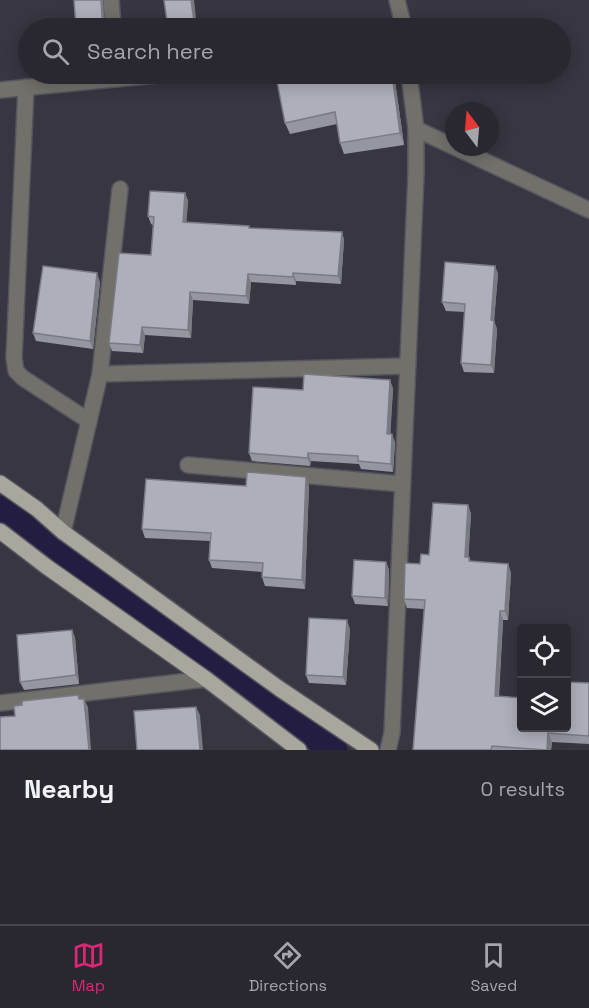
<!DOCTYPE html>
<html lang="en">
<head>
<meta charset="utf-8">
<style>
  body { margin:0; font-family:"Space Grotesk",sans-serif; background:#313039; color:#f1f3f6 }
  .controls { position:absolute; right:18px; bottom:18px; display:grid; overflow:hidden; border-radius:6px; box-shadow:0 3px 15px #0003 }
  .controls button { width:54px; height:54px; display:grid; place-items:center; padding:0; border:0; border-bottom:2px solid #45444d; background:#292831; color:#f1f3f6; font:30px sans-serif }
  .compass { position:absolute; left:445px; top:102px; width:54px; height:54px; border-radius:50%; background:#292831; box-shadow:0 3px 15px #0003; rotate:344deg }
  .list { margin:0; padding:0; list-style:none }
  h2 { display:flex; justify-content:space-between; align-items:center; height:78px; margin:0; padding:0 24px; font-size:26px }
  h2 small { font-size:20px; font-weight:400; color:#a5a6ab }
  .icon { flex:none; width:33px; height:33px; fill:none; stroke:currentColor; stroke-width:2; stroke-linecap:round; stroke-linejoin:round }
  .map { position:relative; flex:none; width:589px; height:750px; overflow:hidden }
  .search { position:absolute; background:#292831; box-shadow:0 3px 15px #0003; left:18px; right:18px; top:18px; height:66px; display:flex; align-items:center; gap:15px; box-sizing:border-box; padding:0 21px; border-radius:33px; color:#a5a6ab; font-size:22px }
  .sheet { height:174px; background:#292831 }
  nav { display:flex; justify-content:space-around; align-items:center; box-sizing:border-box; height:84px; border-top:2px solid #45444d; background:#292831; font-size:16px; color:#a5a6ab }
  nav a { display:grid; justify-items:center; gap:3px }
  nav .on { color:#db2777 }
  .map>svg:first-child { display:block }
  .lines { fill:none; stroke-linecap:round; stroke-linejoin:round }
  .canal { stroke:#231e41; stroke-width:27 }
  .minor-casing { stroke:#55555f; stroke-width:18 }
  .major-casing { stroke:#55555f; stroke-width:18 }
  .minor { stroke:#71706b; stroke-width:15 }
  .major { stroke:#a8a79d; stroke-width:15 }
  .wall { fill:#9696a1 }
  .shaded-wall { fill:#7a7a83 }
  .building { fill:#afafbb; stroke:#7a7a83; stroke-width:1.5 }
</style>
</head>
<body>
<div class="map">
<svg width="589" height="750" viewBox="0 0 589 750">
  <rect width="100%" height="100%" fill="#373641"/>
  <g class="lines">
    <polyline class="canal" points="0,509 86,567 334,750"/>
    <g class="minor-casing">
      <g id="minor">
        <polyline points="111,0 113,28"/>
        <polyline points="397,0 404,28"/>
        <polyline points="26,87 14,358 16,371 23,378 89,421"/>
        <polyline points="0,90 168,74"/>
        <polyline points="416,129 589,210"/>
        <polyline points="100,374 407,366"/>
        <polyline points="188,465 402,484"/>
        <polyline points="63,532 100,374 120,189"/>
        <polyline points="0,703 206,679"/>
        <polyline points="388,750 392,733 416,174 416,129 409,74"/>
      </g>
    </g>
    <g class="major-casing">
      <g id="major">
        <polyline points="0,483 37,509 63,532 280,689 371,750"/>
        <polyline points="0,531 47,567 206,679 299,750"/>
      </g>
    </g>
    <use href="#minor" class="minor"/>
    <use href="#major" class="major"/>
  </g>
  <g class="wall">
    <polygon points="286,74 394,74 404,145 344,154 340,143 337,124 290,134 285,123"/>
    <polygon points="185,193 188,201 186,222 250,228 342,232 344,240 341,284 296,281 296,285 251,282 249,304 193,300 191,338 145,335 143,353 112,351 109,343 151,255 153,225 151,224 148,216"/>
    <polygon points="495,266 498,274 494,321 497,329 494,373 464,372 461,363 465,312 446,311 442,302"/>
    <polygon points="100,282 93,349 36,341 33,333"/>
    <polygon points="393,388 390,434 395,442 393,472 361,469 359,464 311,461 310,466 252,461 249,453"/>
    <polygon points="246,486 309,486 305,589 265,586 262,577 262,572 212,568 209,560 210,541 145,538 142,529"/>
    <polygon points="468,505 471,514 468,557 469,557 471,561 508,564 511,573 508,620 503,620 499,696 522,728 589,683 589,744 552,742 551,750 413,750 424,609 407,608 404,599 420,564"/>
    <polygon points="386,562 389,570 388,606 355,604 352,596"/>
    <polygon points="350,629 346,685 309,683 306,675"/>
    <polygon points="72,630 75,638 79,684 24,690 20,682"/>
  </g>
  <g class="shaded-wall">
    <polygon points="101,0 103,0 105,28 103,28"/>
    <polygon points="191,0 194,0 197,28 195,28"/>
    <polygon points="392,74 394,74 404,145 400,133"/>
    <polygon points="185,193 188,201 186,230 183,222"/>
    <polygon points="342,232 344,240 341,284 338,276"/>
    <polygon points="495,266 498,274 494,321 497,329 494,373 491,365 491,320"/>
    <polygon points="97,273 100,282 93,349 90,341"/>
    <polygon points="293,273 296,281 296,285 293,277"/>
    <polygon points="248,274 251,282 249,304 246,296"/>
    <polygon points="190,292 193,300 191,338 188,330"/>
    <polygon points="142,327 145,335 143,353 140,345"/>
    <polygon points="390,380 393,388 390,442 387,434"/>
    <polygon points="392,434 395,442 393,472 391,464"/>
    <polygon points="308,453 311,461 310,466 308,458"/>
    <polygon points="306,477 309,486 305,589 302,580"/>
    <polygon points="468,505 471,514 468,566 465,557"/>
    <polygon points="386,562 389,570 388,606 385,598"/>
    <polygon points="508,564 511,573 508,620 505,611"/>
    <polygon points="500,611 503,620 498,705 495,696"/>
    <polygon points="347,620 350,629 346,685 343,677"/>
    <polygon points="72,630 75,638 79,684 76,675"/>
    <polygon points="84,699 88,707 91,750 89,750"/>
    <polygon points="196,707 200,715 203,750 200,750"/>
    <polygon points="548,733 552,742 551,750 547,750"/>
  </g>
  <g class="building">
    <polygon points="74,0 101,0 103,28 76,28"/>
    <polygon points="164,0 191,0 195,28 168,28"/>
    <polygon points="286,74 392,74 400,133 340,143 335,112 285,123 276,76"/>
    <polygon points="150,191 185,193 183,222 249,226 249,228 342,232 338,276 293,273 293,277 248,274 246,296 190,292 188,330 142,327 140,345 109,343 119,253 151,255 154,217 148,216"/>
    <polygon points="445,262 495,266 491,320 494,321 491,365 461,363 465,304 442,302"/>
    <polygon points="43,266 97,273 90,341 33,333"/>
    <polygon points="304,374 390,380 387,434 392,434 391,464 358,461 358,456 308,453 308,458 249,453 253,387 303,390"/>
    <polygon points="247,472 306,477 302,580 262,577 263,563 209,560 211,533 142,529 146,479 246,486"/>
    <polygon points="433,503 468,505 465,557 469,557 469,561 508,564 505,611 500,611 495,696 522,698 522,728 567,728 567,682 589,683 589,736 548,733 547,750 492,746 491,750 413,750 425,600 404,599 405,563 420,564 421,554 429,555"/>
    <polygon points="354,560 386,562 385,598 352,596"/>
    <polygon points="309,618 347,620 343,677 306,675"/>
    <polygon points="72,630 76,675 20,682 17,635"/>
    <polygon points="78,695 79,699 84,699 89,750 0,750 0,717 15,716 14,706 22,705 22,701"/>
    <polygon points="196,707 200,750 137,750 134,711"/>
  </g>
</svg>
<div class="controls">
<button><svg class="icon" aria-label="locate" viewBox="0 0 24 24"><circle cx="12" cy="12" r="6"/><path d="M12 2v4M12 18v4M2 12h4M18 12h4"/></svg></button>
<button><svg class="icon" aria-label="layers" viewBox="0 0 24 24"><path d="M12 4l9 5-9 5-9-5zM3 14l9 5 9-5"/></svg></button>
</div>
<svg class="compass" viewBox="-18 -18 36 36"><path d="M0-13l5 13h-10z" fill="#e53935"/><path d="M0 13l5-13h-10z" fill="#a5a6ab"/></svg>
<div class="search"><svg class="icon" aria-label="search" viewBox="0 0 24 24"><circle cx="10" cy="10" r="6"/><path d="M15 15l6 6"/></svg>Search here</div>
</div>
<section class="sheet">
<h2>Nearby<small>0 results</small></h2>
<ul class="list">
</ul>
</section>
<nav>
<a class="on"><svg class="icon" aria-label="map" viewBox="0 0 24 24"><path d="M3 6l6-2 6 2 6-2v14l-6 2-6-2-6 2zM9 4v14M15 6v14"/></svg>Map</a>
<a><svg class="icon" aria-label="directions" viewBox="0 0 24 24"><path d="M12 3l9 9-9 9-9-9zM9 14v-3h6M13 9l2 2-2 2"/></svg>Directions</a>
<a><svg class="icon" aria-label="saved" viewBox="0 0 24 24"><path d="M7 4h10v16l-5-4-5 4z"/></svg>Saved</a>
</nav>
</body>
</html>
